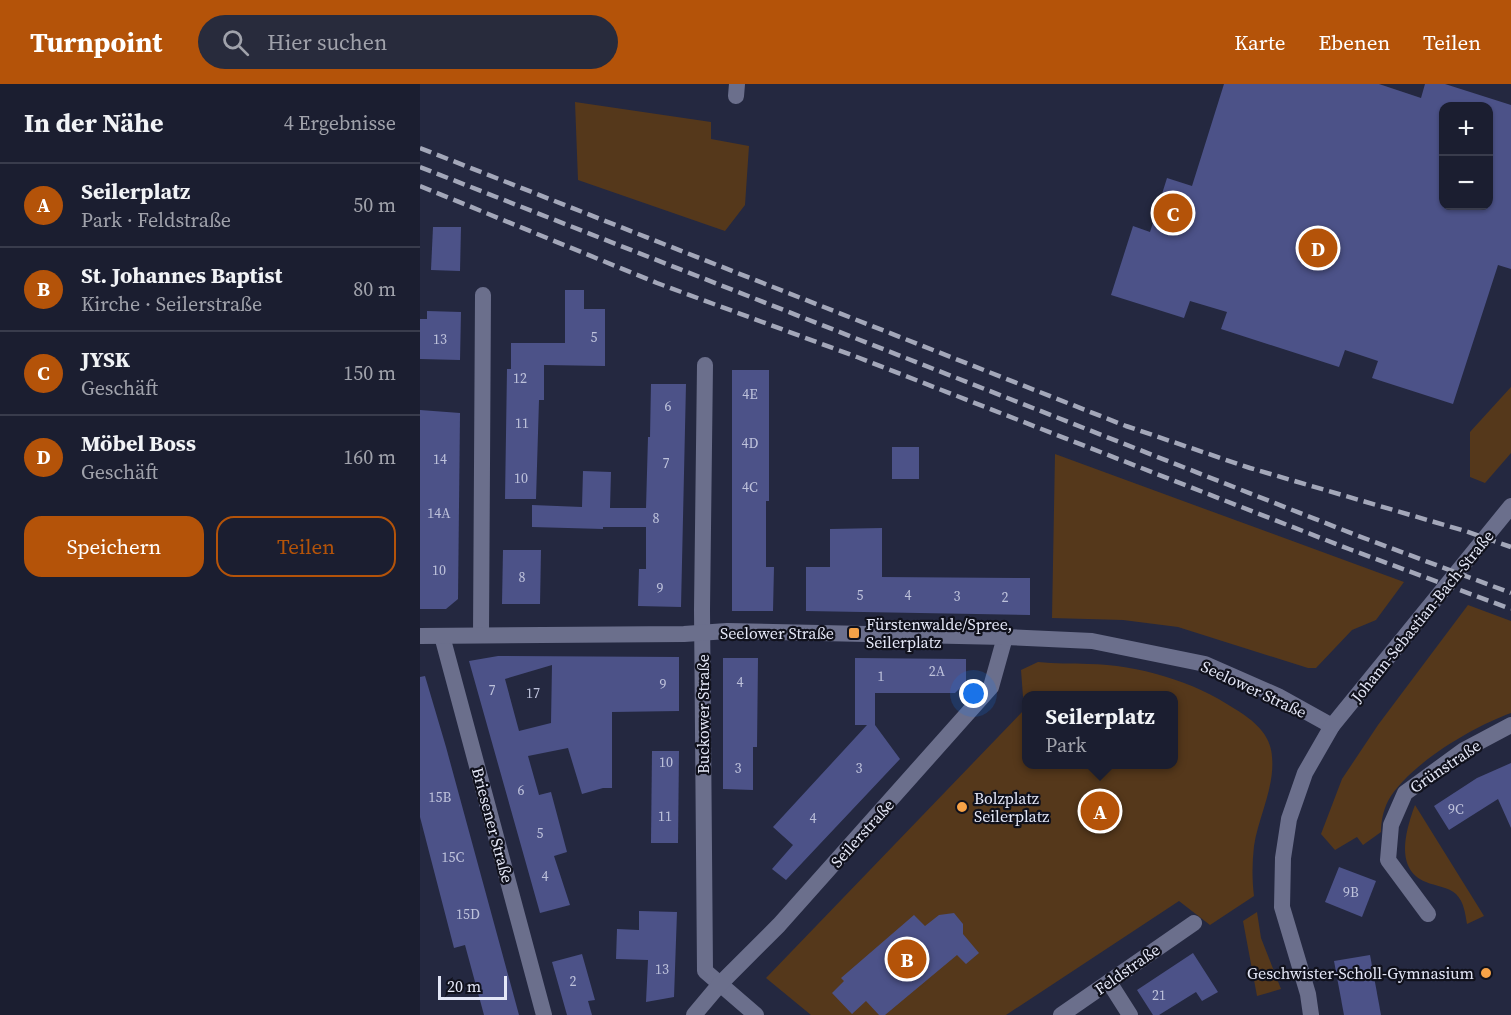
<!DOCTYPE html>
<html lang="de">
<head>
<meta charset="utf-8">
<style>
  body { margin:0; font-family:"Source Serif 4",serif; background:#282b3c; color:#f1f3f6 }
  .controls { position:absolute; right:18px; top:18px; display:grid; overflow:hidden; border-radius:12px; box-shadow:0 2px 4px #0004 }
  .controls button { width:54px; height:54px; display:grid; place-items:center; padding:0; border:0; border-bottom:2px solid #393c4c; background:#1b1e30; color:#f1f3f6; font:30px sans-serif }
  .scale { position:absolute; left:18px; bottom:15px; width:69px; box-sizing:border-box; padding-left:6px; border:3px solid #e4e7f7; border-top:0; font-size:16px; line-height:21px; white-space:nowrap; color:#e4e7f7; -webkit-text-stroke:4px #10111c; paint-order:stroke }
  .you { position:absolute; left:554px; top:610px; width:21px; height:21px; margin:-15px; border:4px solid #fff; border-radius:50%; background:#1a73e8; box-shadow:0 0 0 9px #1a73e833 }
  .badge { display:grid; place-items:center; width:39px; height:39px; border-radius:50%; background:#b45309; color:#fff; font-size:20px; font-weight:700 }
  .pin { position:absolute; translate:-50% -50%; border:3px solid #fff; box-shadow:0 2px 6px #0006 }
  .popup { position:absolute; left:602px; top:607px; width:156px; height:78px; box-sizing:border-box; display:grid; place-content:center; border-radius:12px; background:#1b1e30; filter:drop-shadow(0 2px 4px #0005); font-size:20px; white-space:nowrap; color:#a0a2ab }
  .popup b { font-size:22px; color:#f1f3f6 }
  .popup::after { content:''; position:absolute; left:50%; top:100%; margin-left:-12px; border:12px solid transparent; border-top-color:#1b1e30 }
  .list { margin:0; padding:0; list-style:none }
  h2 { display:flex; justify-content:space-between; align-items:center; height:78px; margin:0; padding:0 24px; font-size:26px }
  h2 small { font-size:20px; font-weight:400; color:#a0a2ab }
  .list li { display:grid; grid-template-columns:39px 1fr auto; gap:18px; align-items:center; box-sizing:border-box; height:84px; padding:0 24px; border-top:2px solid #393c4c }
  .list b { display:block; font-size:22px; white-space:nowrap }
  .list p { margin:0; font-size:20px; white-space:nowrap; color:#a0a2ab }
  .list em { font-size:20px; font-style:normal; color:#a0a2ab }
  .actions { display:flex; gap:12px; padding:18px 24px }
  .actions a { flex:1; padding:14px 0; border:2px solid #b45309; border-radius:18px; text-align:center; font-size:21px; color:#b45309 }
  .actions .main { background:#b45309; color:#fff }
  .icon { flex:none; width:33px; height:33px; fill:none; stroke:currentColor; stroke-width:2; stroke-linecap:round; stroke-linejoin:round }
  .map { position:relative; flex:none; width:1091px; height:931px; overflow:hidden }
  header { display:flex; align-items:center; gap:36px; box-sizing:border-box; height:84px; padding:0 30px; background:#b45309; color:#fff }
  header strong { font-size:28px }
  nav { display:flex; gap:33px; margin-inline-start:auto; font-size:21px }
  .search { width:420px; height:54px; background:#282b3c; display:flex; align-items:center; gap:15px; box-sizing:border-box; padding:0 21px; border-radius:33px; color:#a0a2ab; font-size:22px }
  main { display:flex }
  aside { flex:1; background:#1b1e30 }
  .map>svg:first-child { display:block }
  .green { fill:#55381b; fill-rule:evenodd }
  .building { fill:#4c5288; fill-rule:evenodd }
  .lines { fill:none; stroke-linecap:round; stroke-linejoin:round }
  .minor { stroke:#6b6f8c; stroke-width:16 }
  .tertiary { stroke:#6b6f8c; stroke-width:16 }
  .rail { stroke:#a3a7b9; stroke-width:4.5; stroke-dasharray:12 6; stroke-linecap:butt }
  .poi-dot { fill:#f6a247; stroke:#10111c; stroke-width:2 }
  .labels { text-anchor:middle; dominant-baseline:central; stroke-width:4.5; stroke-linejoin:round; paint-order:stroke }
  .number-label { font-size:14px; fill:#bec2db }
  .street-label { font-size:16px; fill:#e4e7f7; stroke:#10111c }
  .poi-label { font-size:16px; fill:#e4e7f7; stroke:#10111c; text-anchor:start }
</style>
</head>
<body>
<header>
<strong>Turnpoint</strong>
<div class="search"><svg class="icon" aria-label="search" viewBox="0 0 24 24"><circle cx="10" cy="10" r="6"/><path d="M15 15l6 6"/></svg>Hier suchen</div>
<nav><a>Karte</a><a>Ebenen</a><a>Teilen</a></nav>
</header>
<main>
<aside>
<h2>In der Nähe<small>4 Ergebnisse</small></h2>
<ul class="list">
<li><span class="badge">A</span><div><b>Seilerplatz</b><p>Park · Feldstraße</p></div><em>50 m</em></li>
<li><span class="badge">B</span><div><b>St. Johannes Baptist</b><p>Kirche · Seilerstraße</p></div><em>80 m</em></li>
<li><span class="badge">C</span><div><b>JYSK</b><p>Geschäft</p></div><em>150 m</em></li>
<li><span class="badge">D</span><div><b>Möbel Boss</b><p>Geschäft</p></div><em>160 m</em></li>
</ul>
<div class="actions"><a class="main">Speichern</a><a>Teilen</a></div>
</aside>
<div class="map">
<svg width="1091" height="931" viewBox="0 0 1091 931">
  <rect width="100%" height="100%" fill="#242840"/>
  <g class="green">
    <polygon points="155,18 291,38 291,55 329,62 325,121 305,147 158,96"/>
    <polygon points="1091,303 1091,369 1065,399 1050,393 1050,348"/>
    <polygon points="635,370 984,498 956,536 932,546 896,584 888,584 758,543 703,536 632,534"/>
    <path d="M1048,521L1091,537V629C1052,643 988,681 968,717C963,727 961,738 961,748L943,761L937,753L915,766L901,750L922,695L958,641Z"/>
    <path d="M618,578C635,580 652,579 668,580C719,581 773,597 815,625C833,636 851,650 852,673C855,703 838,734 834,762C832,779 832,796 834,812L790,841L759,817L586,931H391L346,894L604,626L601,586ZM606,612H754V680H606Z"/>
    <path d="M995,721L1064,832L1047,840C1045,829 1044,818 1036,810C1029,803 1015,802 1006,798C974,785 986,746 995,721Z"/>
    <polygon points="837,828 841,854 861,905 837,912 823,837"/>
  </g>
  <g class="building">
    <path d="M804,0H959L1001,14L1005,0H1025L1091,21V185L1078,181L1033,320L952,294L958,277L925,266L919,283L801,245L807,228L770,217L764,234L691,211L713,142L730,148L747,94L772,102ZM1023,22H1068V122H1023Z"/>
    <polygon points="13,143 41,143 40,187 11,186"/>
    <polygon points="145,206 164,206 164,225 185,225 185,282 124,281 124,316 119,316 116,415 85,415 87,285 91,285 91,259 145,259"/>
    <polygon points="7,227 41,228 40,276 0,275 0,235 7,235"/>
    <polygon points="312,286 349,286 349,417 346,417 346,483 354,483 353,527 312,527"/>
    <polygon points="231,300 266,300 261,523 218,522 219,485 226,485 226,443 183,443 183,445 112,443 112,421 162,423 163,387 191,388 190,424 226,424 228,353 230,353"/>
    <polygon points="0,326 40,329 38,515 26,525 0,525"/>
    <rect x="472" y="363" width="27" height="32"/>
    <polygon points="462,444 462,493 610,494 610,531 386,527 386,483 410,483 410,445"/>
    <polygon points="83,466 121,466 120,520 82,520"/>
    <path d="M78,572L259,573V627L192,628V704H183L162,710L148,664L108,672L119,711L131,708L147,768L134,772L150,821L120,829L49,577ZM132,581L131,639L99,647L85,595Z"/>
    <polygon points="303,574 338,574 337,663 333,663 333,706 303,705"/>
    <polygon points="435,574 546,575 546,598 535,609 455,609 455,641 480,675 366,796 352,785 373,761 353,743 447,641 435,641"/>
    <polygon points="5,592 26,663 99,931 64,931 45,861 34,864 0,733 0,593"/>
    <polygon points="232,667 259,667 258,759 231,759"/>
    <polygon points="1091,679 1091,744 1078,715 1029,746 1014,722 1057,694"/>
    <polygon points="919,783 956,797 942,833 905,818"/>
    <polygon points="219,827 257,828 254,913 226,918 228,876 196,875 197,845 219,846"/>
    <polygon points="534,829 543,840 543,850 559,869 546,880 537,871 465,931 459,931 446,917 432,930 412,909 424,897 421,894 494,831 505,842 519,831"/>
    <polygon points="773,869 798,908 782,917 776,908 739,931 733,931 717,906"/>
    <polygon points="162,870 175,916 168,917 172,931 147,931 132,878"/>
    <polygon points="950,871 961,931 924,931 914,877"/>
  </g>
  <g class="lines">
    <g class="minor">
      <polyline points="316,12 317,0"/>
      <polyline points="285,281 282,526 285,887 336,931"/>
      <polyline points="61,551 63,211"/>
      <polyline points="22,552 124,931"/>
      <polyline points="1008,830 968,776 971,741 985,709 1044,666 1091,641"/>
      <polyline points="689,898 710,931"/>
      <polyline points="274,931 300,900 359,841 571,603 585,553"/>
      <polyline points="641,931 774,839"/>
    </g>
    <g class="tertiary">
      <polyline points="0,552 264,550 307,547 585,553 672,557 785,580 858,612 912,642"/>
      <polyline points="891,931 888,910 862,823 863,774 869,735 885,689 912,642 1091,422"/>
    </g>
    <g class="rail">
      <polyline points="0,64 706,342 830,384 1045,447 1091,463"/>
      <polyline points="0,83 936,451 1091,509"/>
      <polyline points="0,102 237,199 437,273 929,465 1091,525"/>
    </g>
  </g>
  <g class="poi-dot">
    <rect x="428" y="543" width="12" height="12" rx="3"/>
    <circle cx="542" cy="723" r="6"/>
    <circle cx="1066" cy="889" r="6"/>
  </g>
  <g class="labels">
    <g class="number-label">
      <text x="174" y="253">5</text>
      <text x="20" y="255">13</text>
      <text x="100" y="294">12</text>
      <text x="330" y="310">4E</text>
      <text x="248" y="322">6</text>
      <text x="102" y="339">11</text>
      <text x="330" y="359">4D</text>
      <text x="20" y="375">14</text>
      <text x="246" y="379">7</text>
      <text x="101" y="394">10</text>
      <text x="330" y="403">4C</text>
      <text x="19" y="429">14A</text>
      <text x="236" y="434">8</text>
      <text x="19" y="486">10</text>
      <text x="102" y="493">8</text>
      <text x="240" y="504">9</text>
      <text x="440" y="511">5</text>
      <text x="488" y="511">4</text>
      <text x="537" y="512">3</text>
      <text x="585" y="513">2</text>
      <text x="517" y="587">2A</text>
      <text x="461" y="592">1</text>
      <text x="320" y="598">4</text>
      <text x="243" y="600">9</text>
      <text x="72" y="606">7</text>
      <text x="113" y="609">17</text>
      <text x="246" y="678">10</text>
      <text x="318" y="684">3</text>
      <text x="439" y="684">3</text>
      <text x="101" y="706">6</text>
      <text x="20" y="713">15B</text>
      <text x="1036" y="725">9C</text>
      <text x="245" y="732">11</text>
      <text x="393" y="734">4</text>
      <text x="120" y="749">5</text>
      <text x="33" y="773">15C</text>
      <text x="125" y="792">4</text>
      <text x="931" y="808">9B</text>
      <text x="48" y="830">15D</text>
      <text x="242" y="885">13</text>
      <text x="153" y="897">2</text>
      <text x="739" y="911">21</text>
    </g>
    <g class="street-label">
      <text transform="translate(1002 532) rotate(-51)">Johann-Sebastian-Bach-Straße</text>
      <text x="357" y="549">Seelower Straße</text>
      <text transform="translate(834 605) rotate(25)">Seelower Straße</text>
      <text transform="translate(283 630) rotate(-90)">Buckower Straße</text>
      <text transform="translate(1025 682) rotate(-34)">Grünstraße</text>
      <text transform="translate(73 741) rotate(75)">Briesener Straße</text>
      <text transform="translate(442 749) rotate(-48)">Seilerstraße</text>
      <text transform="translate(707 885) rotate(-35)">Feldstraße</text>
    </g>
    <g class="poi-label">
      <text x="446" y="540">Fürstenwalde/Spree,<tspan x="446" dy="18">Seilerplatz</tspan></text>
      <text x="554" y="714">Bolzplatz<tspan x="554" dy="18">Seilerplatz</tspan></text>
      <text x="1054" y="889" text-anchor="end">Geschwister-Scholl-Gymnasium</text>
    </g>
  </g>
</svg>
<div class="controls">
<button>+</button>
<button>−</button>
</div>
<div class="scale">20 m</div>
<div class="you"></div>
<div class="pin badge" style="left:680px;top:727px">A</div>
<div class="popup"><b>Seilerplatz</b>Park</div>
<div class="pin badge" style="left:487px;top:875px">B</div>
<div class="pin badge" style="left:753px;top:129px">C</div>
<div class="pin badge" style="left:898px;top:164px">D</div>
</div>
</main>
</body>
</html>
